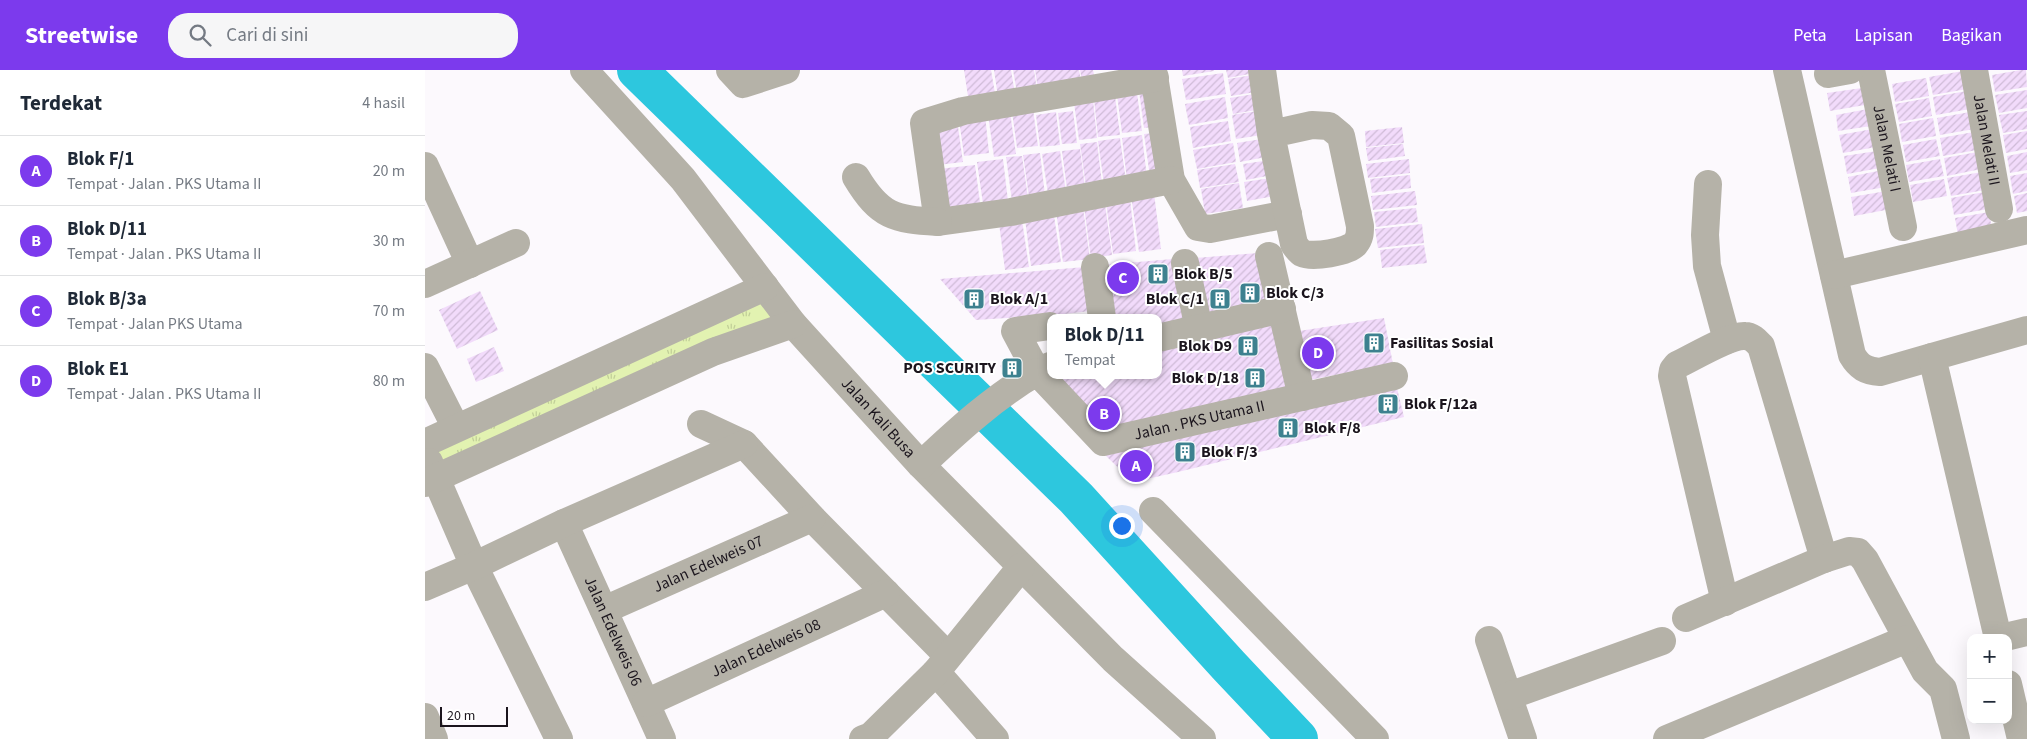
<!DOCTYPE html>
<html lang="id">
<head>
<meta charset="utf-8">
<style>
  body { margin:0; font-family:"Source Sans 3",sans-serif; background:#f6f6f7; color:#1f2937 }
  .controls { position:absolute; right:15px; bottom:15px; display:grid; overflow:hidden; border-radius:10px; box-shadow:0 5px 20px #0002 }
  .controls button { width:45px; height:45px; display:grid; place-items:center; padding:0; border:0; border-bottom:1px solid #e0e1e3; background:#fff; color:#1f2937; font:25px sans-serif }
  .scale { position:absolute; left:15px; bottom:12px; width:68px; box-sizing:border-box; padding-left:5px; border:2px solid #1b151d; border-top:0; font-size:14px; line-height:18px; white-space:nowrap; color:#1b151d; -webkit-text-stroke:4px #fff; paint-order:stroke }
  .you { position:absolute; left:696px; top:455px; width:18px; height:18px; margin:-12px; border:4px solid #fff; border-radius:50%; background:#1a73e8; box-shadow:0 0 0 8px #1a73e833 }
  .badge { display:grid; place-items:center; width:32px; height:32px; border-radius:50%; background:#7c3aed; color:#fff; font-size:16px; font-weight:700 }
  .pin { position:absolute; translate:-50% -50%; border:2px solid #fff; box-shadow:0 1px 5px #0006 }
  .popup { position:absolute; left:622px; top:244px; width:115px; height:65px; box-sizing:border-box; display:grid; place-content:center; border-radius:10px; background:#fff; filter:drop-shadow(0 1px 4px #0005); font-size:16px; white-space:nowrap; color:#747a83 }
  .popup b { font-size:19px; color:#1f2937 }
  .popup::after { content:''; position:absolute; left:50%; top:100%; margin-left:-10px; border:10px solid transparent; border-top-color:#fff }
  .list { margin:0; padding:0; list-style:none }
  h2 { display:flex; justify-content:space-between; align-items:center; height:65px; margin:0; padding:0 20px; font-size:21px }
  h2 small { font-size:16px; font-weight:400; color:#747a83 }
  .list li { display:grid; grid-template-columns:32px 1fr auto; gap:15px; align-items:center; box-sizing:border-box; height:70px; padding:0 20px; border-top:1px solid #e0e1e3 }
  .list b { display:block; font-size:19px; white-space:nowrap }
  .list p { margin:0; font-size:16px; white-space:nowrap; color:#747a83 }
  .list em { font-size:16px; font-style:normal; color:#747a83 }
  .icon { flex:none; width:28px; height:28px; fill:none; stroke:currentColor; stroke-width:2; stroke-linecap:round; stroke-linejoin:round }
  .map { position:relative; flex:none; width:1602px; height:669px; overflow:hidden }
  header { display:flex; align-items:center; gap:30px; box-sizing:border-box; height:70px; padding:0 25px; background:#7c3aed; color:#fff }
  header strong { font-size:24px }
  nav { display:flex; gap:28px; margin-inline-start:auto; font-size:18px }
  .search { width:350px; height:45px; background:#f6f6f7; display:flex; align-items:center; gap:12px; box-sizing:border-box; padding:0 18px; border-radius:20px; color:#747a83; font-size:19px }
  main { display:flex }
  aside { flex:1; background:#fff }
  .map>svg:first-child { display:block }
  .grass { fill:url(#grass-tufts) }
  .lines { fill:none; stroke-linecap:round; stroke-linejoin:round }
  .river { stroke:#2dc7de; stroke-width:40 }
  .building { fill:url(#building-hatch) }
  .minor { stroke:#b5b2a8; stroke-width:28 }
  .labels { text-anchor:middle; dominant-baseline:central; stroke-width:4; stroke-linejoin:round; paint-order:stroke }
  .street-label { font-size:16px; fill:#1b151d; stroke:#fff }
  .poi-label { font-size:16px; font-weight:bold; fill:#1b151d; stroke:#fff; text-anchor:start }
</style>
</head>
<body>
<header>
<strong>Streetwise</strong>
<div class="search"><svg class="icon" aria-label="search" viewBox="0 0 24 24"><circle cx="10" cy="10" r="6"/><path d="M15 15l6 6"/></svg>Cari di sini</div>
<nav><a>Peta</a><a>Lapisan</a><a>Bagikan</a></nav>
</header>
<main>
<aside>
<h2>Terdekat<small>4 hasil</small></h2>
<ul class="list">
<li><span class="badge">A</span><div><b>Blok F/1</b><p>Tempat · Jalan . PKS Utama II</p></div><em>20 m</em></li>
<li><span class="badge">B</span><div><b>Blok D/11</b><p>Tempat · Jalan . PKS Utama II</p></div><em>30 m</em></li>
<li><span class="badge">C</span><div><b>Blok B/3a</b><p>Tempat · Jalan PKS Utama</p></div><em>70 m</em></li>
<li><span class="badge">D</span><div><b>Blok E1</b><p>Tempat · Jalan . PKS Utama II</p></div><em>80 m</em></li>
</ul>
</aside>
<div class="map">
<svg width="1602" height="669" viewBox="0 0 1602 669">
  <defs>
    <pattern id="grass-tufts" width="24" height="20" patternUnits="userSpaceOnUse" patternTransform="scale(1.25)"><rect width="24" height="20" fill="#e2f2b1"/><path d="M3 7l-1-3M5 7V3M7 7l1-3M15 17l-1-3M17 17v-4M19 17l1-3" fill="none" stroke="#c1cf98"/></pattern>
    <pattern id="building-hatch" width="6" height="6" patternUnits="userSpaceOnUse" patternTransform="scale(1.25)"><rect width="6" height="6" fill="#f2dbfb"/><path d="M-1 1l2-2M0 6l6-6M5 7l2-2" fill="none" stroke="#cfbbd7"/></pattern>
  </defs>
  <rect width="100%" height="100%" fill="#fcf9fd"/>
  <polygon class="grass" points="340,217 368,254 0,413 0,373"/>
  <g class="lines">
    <polyline class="river" points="212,0 651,428 804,596 873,669"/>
  </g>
  <g class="building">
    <polygon points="539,0 566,0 571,29 544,33"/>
    <polygon points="569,0 586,0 590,24 573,27"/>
    <polygon points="588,0 609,0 612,20 592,23"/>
    <polygon points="610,0 654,0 656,11 613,19"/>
    <polygon points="655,0 668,0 670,9 657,11"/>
    <polygon points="757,0 789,0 789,1 758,6"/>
    <polygon points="801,0 834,0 835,2 803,8"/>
    <polygon points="1596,0 1601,0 1602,17 1570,22 1567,5"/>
    <polygon points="1538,1 1542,19 1508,25 1504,7"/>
    <polygon points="798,3 801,24 761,30 757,9"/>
    <polygon points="834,4 837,21 806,26 803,9"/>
    <polygon points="1501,8 1504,26 1470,32 1467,14"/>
    <polygon points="1437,18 1440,35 1405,41 1402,23"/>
    <polygon points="731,19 736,56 719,58 714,21"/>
    <polygon points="1602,20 1602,38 1574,43 1570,25"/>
    <polygon points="1542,21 1545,39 1511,45 1508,27"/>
    <polygon points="712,23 717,61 697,63 692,25"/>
    <polygon points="835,23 837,39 808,44 805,28"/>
    <polygon points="690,26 695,65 673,67 669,29"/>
    <polygon points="800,27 803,48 764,55 760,34"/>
    <polygon points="1504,28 1507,46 1474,52 1470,34"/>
    <polygon points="668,30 672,68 654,70 649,33"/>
    <polygon points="608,39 613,76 592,78 587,42"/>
    <polygon points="1443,39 1446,56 1413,61 1411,45"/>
    <polygon points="839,40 843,64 811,69 807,45"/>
    <polygon points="648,41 652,73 637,74 633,43"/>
    <polygon points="1602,41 1602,59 1578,63 1574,45"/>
    <polygon points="585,42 591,84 569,87 563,45"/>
    <polygon points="631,42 635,75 615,77 611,45"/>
    <polygon points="1545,42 1549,59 1515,65 1512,48"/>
    <polygon points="560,45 564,83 539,86 534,49"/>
    <polygon points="1508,48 1511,66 1477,72 1474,54"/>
    <polygon points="532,50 538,92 513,95 508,54"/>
    <polygon points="803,51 806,71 768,78 765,57"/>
    <polygon points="977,57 979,73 941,77 940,61"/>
    <polygon points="1448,59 1451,77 1418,83 1414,65"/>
    <polygon points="1602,61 1602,79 1581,83 1578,65"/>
    <polygon points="738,62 744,105 725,107 719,64"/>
    <polygon points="1549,62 1552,80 1518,86 1515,68"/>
    <polygon points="717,65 722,108 702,110 697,68"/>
    <polygon points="695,68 701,111 679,114 673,71"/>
    <polygon points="843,68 846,86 815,92 812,73"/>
    <polygon points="1511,69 1515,86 1481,92 1478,75"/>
    <polygon points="672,72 677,114 661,117 655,74"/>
    <polygon points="808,73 811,92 772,99 768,80"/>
    <polygon points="978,74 980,86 943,91 941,78"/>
    <polygon points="655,79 660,117 642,119 637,81"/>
    <polygon points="635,81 641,122 623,124 617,84"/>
    <polygon points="1452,81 1455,98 1422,104 1419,86"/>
    <polygon points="1553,82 1556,99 1522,106 1519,88"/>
    <polygon points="1602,82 1602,100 1585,103 1582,86"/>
    <polygon points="615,83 620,125 604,127 598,85"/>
    <polygon points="597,86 603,128 587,131 581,87"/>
    <polygon points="578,89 583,131 558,134 552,92"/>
    <polygon points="984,89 985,103 943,108 941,94"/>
    <polygon points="1515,89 1519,106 1484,112 1481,95"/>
    <polygon points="845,90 847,105 821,110 818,94"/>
    <polygon points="810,94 814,112 775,118 772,100"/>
    <polygon points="550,95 556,140 519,144 513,99"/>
    <polygon points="1458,100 1461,117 1426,123 1423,107"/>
    <polygon points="1557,102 1560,120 1526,126 1522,108"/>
    <polygon points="1602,103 1602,121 1588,124 1585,106"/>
    <polygon points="985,105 986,118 947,123 945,109"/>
    <polygon points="846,108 850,126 822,131 819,112"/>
    <polygon points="1519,109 1522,126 1488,132 1485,115"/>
    <polygon points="814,113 818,138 780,144 776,119"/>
    <polygon points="990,121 992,135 948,140 946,126"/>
    <polygon points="1462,121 1466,139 1429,146 1426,127"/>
    <polygon points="1560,122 1563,139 1529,145 1526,128"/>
    <polygon points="729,123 736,179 714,182 706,125"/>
    <polygon points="1602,123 1602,141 1592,143 1589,126"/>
    <polygon points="705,129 711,181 688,184 681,132"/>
    <polygon points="680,134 687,185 666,188 659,137"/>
    <polygon points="658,138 665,189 638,192 631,141"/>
    <polygon points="991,138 993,152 951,157 949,142"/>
    <polygon points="1564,142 1567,160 1533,165 1530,148"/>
    <polygon points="629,146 636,192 606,196 600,149"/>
    <polygon points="597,150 604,197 580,200 574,153"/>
    <polygon points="997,154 999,173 953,178 950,159"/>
    <polygon points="999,175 1002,193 957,198 955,180"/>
    <polygon points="833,183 844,232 783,246 770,188"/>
    <polygon points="748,189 759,251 733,256 733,248 687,248 677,195"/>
    <polygon points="660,197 665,241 639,244 551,250 515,209"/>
    <polygon points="55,221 73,260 32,279 14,240"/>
    <polygon points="959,248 968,294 884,310 874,261"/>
    <polygon points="850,252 865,317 677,361 631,307 635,305 733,305 733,280"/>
    <polygon points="69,277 79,301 51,312 42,289"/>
    <polygon points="589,286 599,299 584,309 575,296"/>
    <polygon points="971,314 979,347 753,402 708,412 680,385"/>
  </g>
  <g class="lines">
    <g class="minor">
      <path id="s1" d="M159,0L258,109L368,254L496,395L688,589L777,669"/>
      <polyline points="305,0 318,14 361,0"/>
      <polyline points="728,0 746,110 773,157 785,159 863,144"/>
      <path d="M837,0L846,64L869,174C871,177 874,181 877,183C887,188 923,182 930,174C935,168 935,163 935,156L916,66L904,56L887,55L846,64"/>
      <path d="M1362,0L1427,285C1434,297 1441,301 1455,302L1507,287"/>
      <path id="s2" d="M1446,0L1478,157"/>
      <path id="s3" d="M1549,0L1574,139"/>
      <polyline points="1403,4 1425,0"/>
      <polyline points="730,8 538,41 499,53 513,152 586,142 746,110"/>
      <polyline points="0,96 45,194"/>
      <path d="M431,107C455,147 469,149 513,152"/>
      <polyline points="1283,114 1280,165 1282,196 1302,270"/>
      <polyline points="844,186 877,327"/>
      <polyline points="760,193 774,259"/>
      <polyline points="670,197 677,248"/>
      <polyline points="1409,205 1602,160"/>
      <polyline points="0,214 91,173"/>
      <polyline points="625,256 590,261 612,302 625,296"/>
      <polyline points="733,268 857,239"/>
      <polyline points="0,297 31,358"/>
      <polyline points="276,354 319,374 387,448 523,586"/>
      <polyline points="0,373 340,217"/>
      <polyline points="4,392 49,496 134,669"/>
      <path id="s4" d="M496,395C532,361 569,327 612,302L678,372L969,306"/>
      <polyline points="0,413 288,282 368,254"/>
      <polyline points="728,441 950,669"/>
      <path id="s5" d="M139,453L237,669"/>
      <polyline points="0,517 49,496 139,453 319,374"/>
      <path d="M1300,532L1247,306L1248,300L1252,295C1267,288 1305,265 1320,266C1327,266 1332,272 1336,276L1399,489"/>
      <path id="s6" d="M179,540L387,448"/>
      <polyline points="1261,548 1399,489 1424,481 1433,482 1440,490 1500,601 1518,619 1531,669"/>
      <polyline points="1573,568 1507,287 1602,260"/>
      <polyline points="1576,568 1602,562"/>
      <polyline points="1064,570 1098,669"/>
      <polyline points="511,602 570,669"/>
      <polyline points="1583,614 1596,669"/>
      <polyline points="1084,626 1237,571"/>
      <path id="s7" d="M221,633L461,523"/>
      <polyline points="0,647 9,669"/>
      <polyline points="438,669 446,666 511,602 596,497"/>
      <polyline points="1242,669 1482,569"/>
    </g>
  </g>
  <defs>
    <g id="building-square" transform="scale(1.125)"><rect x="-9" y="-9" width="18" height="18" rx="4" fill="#3d818f" stroke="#fff"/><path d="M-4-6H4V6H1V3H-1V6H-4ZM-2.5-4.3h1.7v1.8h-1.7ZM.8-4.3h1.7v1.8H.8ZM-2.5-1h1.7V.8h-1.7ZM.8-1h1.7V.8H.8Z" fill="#fff"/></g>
  </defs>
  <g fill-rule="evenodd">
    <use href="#building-square" x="733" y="204"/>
    <use href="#building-square" x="825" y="223"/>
    <use href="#building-square" x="549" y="229"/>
    <use href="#building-square" x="795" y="229"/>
    <use href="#building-square" x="949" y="273"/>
    <use href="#building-square" x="823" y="276"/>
    <use href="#building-square" x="587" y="298"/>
    <use href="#building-square" x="830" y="308"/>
    <use href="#building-square" x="963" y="334"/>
    <use href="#building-square" x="863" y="358"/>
    <use href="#building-square" x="760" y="382"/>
  </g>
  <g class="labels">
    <g class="street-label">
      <text stroke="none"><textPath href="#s3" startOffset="71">Jalan Melati II</textPath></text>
      <text stroke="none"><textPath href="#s2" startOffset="80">Jalan Melati I</textPath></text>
      <text stroke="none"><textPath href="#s1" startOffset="456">Jalan Kali Busa</textPath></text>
      <text stroke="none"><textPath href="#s4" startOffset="344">Jalan . PKS Utama II</textPath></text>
      <text stroke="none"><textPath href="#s6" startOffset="114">Jalan Edelweis 07</textPath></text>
      <text stroke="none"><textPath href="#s5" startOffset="119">Jalan Edelweis 06</textPath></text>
      <text stroke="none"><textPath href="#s7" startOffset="132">Jalan Edelweis 08</textPath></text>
    </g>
    <g class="poi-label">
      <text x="749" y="204">Blok B/5</text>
      <text x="841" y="223">Blok C/3</text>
      <text x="565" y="229">Blok A/1</text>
      <text x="779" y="229" text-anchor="end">Blok C/1</text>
      <text x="965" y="273">Fasilitas Sosial</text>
      <text x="807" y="276" text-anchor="end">Blok D9</text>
      <text x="571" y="298" text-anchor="end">POS SCURITY</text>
      <text x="814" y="308" text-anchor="end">Blok D/18</text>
      <text x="979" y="334">Blok F/12a</text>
      <text x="879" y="358">Blok F/8</text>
      <text x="776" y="382">Blok F/3</text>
    </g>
  </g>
</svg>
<div class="controls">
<button>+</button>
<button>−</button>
</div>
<div class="scale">20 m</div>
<div class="you"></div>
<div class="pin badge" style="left:711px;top:396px">A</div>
<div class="pin badge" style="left:679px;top:344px">B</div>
<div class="popup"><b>Blok D/11</b>Tempat</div>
<div class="pin badge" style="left:698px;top:208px">C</div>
<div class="pin badge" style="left:893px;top:283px">D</div>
</div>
</main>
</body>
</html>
